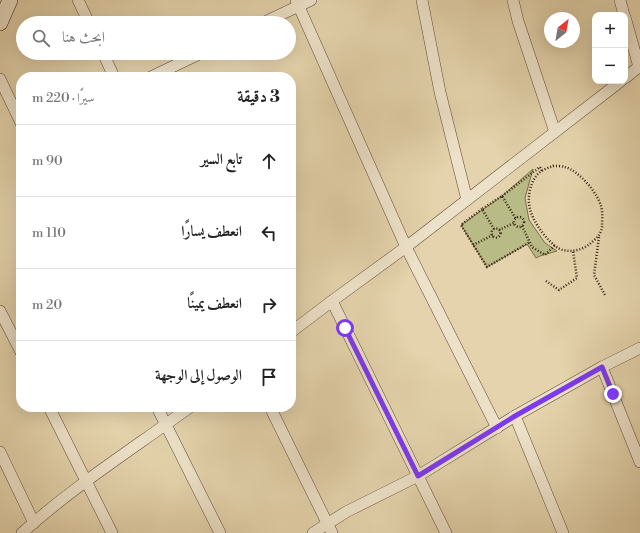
<!DOCTYPE html>
<html lang="ar">
<head>
<meta charset="utf-8">
<style>
  body { margin:0; font-family:"Libre Bodoni",Amiri,serif; background:#f6f6f6; color:#222; direction:rtl }
  .controls { position:absolute; right:12px; top:12px; display:grid; overflow:hidden; border-radius:8px; box-shadow:0 4px 16px #0002 }
  .controls button { width:36px; height:36px; display:grid; place-items:center; padding:0; border:0; border-bottom:1px solid #e0e0e0; background:#fff; color:#222; font:20px sans-serif }
  .compass { position:absolute; left:544px; top:12px; width:36px; height:36px; border-radius:50%; background:#fff; box-shadow:0 4px 16px #0002; rotate:31deg }
  .stop { position:absolute; width:12px; height:12px; margin:-9px; border:3px solid #7c3aed; border-radius:50%; background:#fff }
  .stop.end { background:#7c3aed; border-color:#fff; box-shadow:0 1px 4px #0008 }
  .list { margin:0; padding:0; list-style:none }
  h2 { display:flex; justify-content:space-between; align-items:center; height:52px; margin:0; padding:0 16px; font-size:17px }
  h2 small { font-size:13px; font-weight:400; color:#767676 }
  .list li { display:grid; grid-template-columns:26px 1fr auto; gap:12px; align-items:center; box-sizing:border-box; height:72px; padding:0 16px; border-top:1px solid #e0e0e0 }
  .list b { display:block; font-size:15px; white-space:nowrap }
  .list em { font-size:13px; font-style:normal; color:#767676 }
  .icon { flex:none; width:22px; height:22px; fill:none; stroke:currentColor; stroke-width:2; stroke-linecap:round; stroke-linejoin:round }
  .map { position:relative; flex:none; width:640px; height:533px; overflow:hidden; direction:ltr }
  .search { position:absolute; background:#fff; box-shadow:0 4px 16px #0002; left:16px; top:16px; width:280px; height:44px; display:flex; align-items:center; gap:10px; box-sizing:border-box; padding:0 14px; border-radius:22px; color:#767676; font-size:15px }
  .panel { position:absolute; background:#fff; box-shadow:0 4px 16px #0002; left:16px; top:72px; width:280px; height:340px; border-radius:16px; direction:rtl }
  .map>svg:first-child { display:block }
  .green { fill:#b9bb86; stroke:#776e4c }
  .lines { fill:none; stroke-linecap:round; stroke-linejoin:round }
  .minor-casing { stroke:#614d38; stroke-width:12 }
  .secondary-casing { stroke:#352012; stroke-width:16 }
  .path { stroke:#352012; stroke-width:2.5; stroke-dasharray:1 2; stroke-linecap:butt }
  .minor { stroke:#ede2c9; stroke-width:11 }
  .secondary { stroke:#ede2c9; stroke-width:15 }
  .route { stroke:#7c3aed; stroke-width:5 }
</style>
</head>
<body>
<div class="map">
<svg width="640" height="533" viewBox="0 0 640 533">
  <rect width="100%" height="100%" fill="#e4d3ac"/>
  <filter id="stains"><feTurbulence type="fractalNoise" baseFrequency=".005" numOctaves="4"/><feColorMatrix values="0 0 0 0 .2 0 0 0 0 .09 0 0 0 0 .02 0 0 0 .5 -.17"/></filter>
  <radialGradient id="worn" r=".72"><stop offset=".6" stop-color="#630" stop-opacity="0"/><stop offset="1" stop-color="#630" stop-opacity=".3"/></radialGradient>
  <polygon class="green" points="533,169 525,198 529,220 545,243 557,251 540,256 536,258 527,244 487,267 461,225 502,196"/>
  <g class="lines">
    <g class="minor-casing">
      <g id="minor">
        <polyline points="78,0 89,23"/>
        <polyline points="296,0 406,247 497,428"/>
        <polyline points="422,0 440,92 467,200"/>
        <polyline points="513,0 518,21 555,132"/>
        <polyline points="620,0 624,15"/>
        <polyline points="625,17 639,67"/>
        <polyline points="263,23 311,0"/>
        <polyline points="103,53 114,77"/>
        <polyline points="151,77 201,53"/>
        <polyline points="625,78 640,66"/>
        <polyline points="0,79 21,123"/>
        <polyline points="332,301 446,533"/>
        <polyline points="0,311 21,352"/>
        <polyline points="291,332 332,301 406,247 621,81"/>
        <polyline points="602,367 640,462"/>
        <polyline points="49,407 112,533"/>
        <polyline points="157,407 220,533"/>
        <polyline points="270,407 332,533"/>
        <polyline points="515,416 563,533"/>
        <polyline points="0,452 34,523"/>
        <path d="M22,533C74,486 134,448 190,407"/>
        <polyline points="313,533 346,512 418,476 515,416 602,367 640,348"/>
      </g>
    </g>
    <g class="secondary-casing">
      <polyline id="secondary" points="0,23 10,0"/>
    </g>
    <g class="path">
      <path d="M553,166C557,166 562,166 565,167C579,171 597,192 601,206C603,213 602,221 602,227C601,234 597,238 592,242C584,250 569,254 558,248C547,241 533,222 530,209C527,198 530,183 537,175C541,170 548,168 553,166Z"/>
      <polyline points="502,196 540,167 542,171"/>
      <polyline points="482,209 461,225 487,267 530,242"/>
      <circle cx="519" cy="222" r="5"/>
      <polyline points="522,226 532,247 545,255 555,245"/>
      <circle cx="496" cy="233" r="4.5"/>
      <polyline points="494,229 482,209 502,196 516,219"/>
      <polyline points="499,230 514,223"/>
      <polyline points="599,237 594,275 605,295"/>
      <polyline points="473,245 493,235"/>
      <polyline points="546,281 559,290 577,278 573,251"/>
    </g>
    <use href="#minor" class="minor"/>
    <use href="#secondary" class="secondary"/>
  </g>
  <g class="lines">
    <polyline class="route" points="345,328 418,476 515,416 602,367 613,394"/>
  </g>
  <rect width="100%" height="100%" filter="url(#stains)"/>
  <rect width="100%" height="100%" fill="url(#worn)"/>
</svg>
<div class="controls">
<button>+</button>
<button>−</button>
</div>
<svg class="compass" viewBox="-18 -18 36 36"><path d="M0-13l5 13h-10z" fill="#e53935"/><path d="M0 13l5-13h-10z" fill="#767676"/></svg>
<div class="stop" style="left:345px;top:328px"></div>
<div class="stop end" style="left:613px;top:394px"></div>
<div class="search"><svg class="icon" aria-label="search" viewBox="0 0 24 24"><circle cx="10" cy="10" r="6"/><path d="M15 15l6 6"/></svg>ابحث هنا</div>
<section class="panel">
<h2>3 دقيقة<small>سيرًا · 220 m</small></h2>
<ul class="list">
<li><svg class="icon" aria-label="ahead" viewBox="0 0 24 24"><path d="M12 20V5M6 11l6-6 6 6"/></svg><div><b>تابع السير</b></div><em>90 m</em></li>
<li><svg class="icon" aria-label="left" viewBox="0 0 24 24"><path d="M17 20v-9H6M10 6l-5 5 5 5"/></svg><div><b>انعطف يسارًا</b></div><em>110 m</em></li>
<li><svg class="icon" aria-label="right" viewBox="0 0 24 24"><path d="M7 20v-9h11M14 6l5 5-5 5"/></svg><div><b>انعطف يمينًا</b></div><em>20 m</em></li>
<li><svg class="icon" aria-label="arrive" viewBox="0 0 24 24"><path d="M6 21V4h12l-3 4 3 4H6"/></svg><div><b>الوصول إلى الوجهة</b></div></li>
</ul>
</section>
</div>
</body>
</html>
